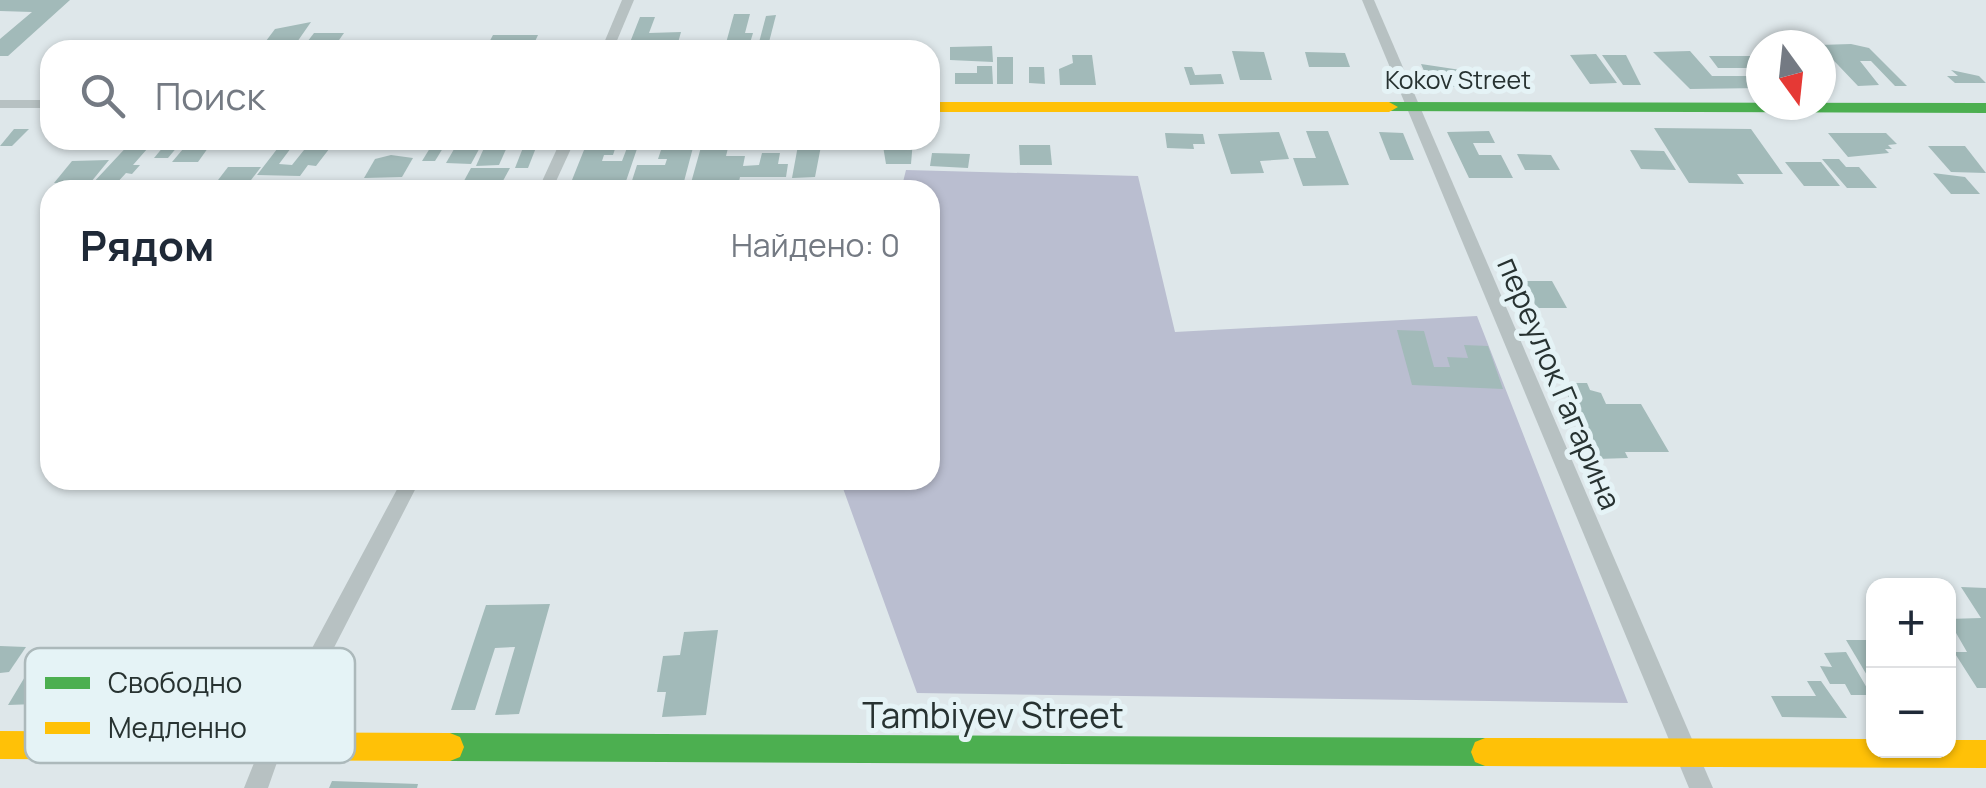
<!DOCTYPE html>
<html lang="ru">
<head>
<meta charset="utf-8">
<style>
  body { margin:0; font-family:Manrope,sans-serif; background:#f2f2f3; color:#1f2937 }
  .controls { position:absolute; right:30px; bottom:30px; display:grid; overflow:hidden; border-radius:20px; box-shadow:0 2px 8px #0004 }
  .controls button { width:90px; height:90px; display:grid; place-items:center; padding:0; border:0; border-bottom:2px solid #e0e1e3; background:#fff; color:#1f2937; font:50px sans-serif }
  .compass { position:absolute; left:1746px; top:30px; width:90px; height:90px; border-radius:50%; background:#fff; box-shadow:0 2px 8px #0004; rotate:165deg }
  .list { margin:0; padding:0; list-style:none }
  h2 { display:flex; justify-content:space-between; align-items:center; height:130px; margin:0; padding:0 40px; font-size:42px }
  h2 small { font-size:32px; font-weight:400; color:#747a83 }
  .icon { flex:none; width:55px; height:55px; fill:none; stroke:currentColor; stroke-width:2; stroke-linecap:round; stroke-linejoin:round }
  .map { position:relative; flex:none; width:1986px; height:788px; overflow:hidden }
  .search { position:absolute; background:#fff; box-shadow:0 2px 8px #0004; left:40px; top:40px; width:900px; height:110px; display:flex; align-items:center; gap:25px; box-sizing:border-box; padding:0 35px; border-radius:30px; color:#747a83; font-size:38px }
  .panel { position:absolute; background:#fff; box-shadow:0 2px 8px #0004; left:40px; top:180px; width:900px; height:310px; border-radius:30px }
  .map>svg:first-child { display:block }
  .green { fill:#babed0 }
  .building { fill:#a2bab9 }
  .lines { fill:none; stroke-linecap:round; stroke-linejoin:round }
  .street { fill:#b7c1c2; fill-rule:evenodd }
  .fast { fill:#4caf50; fill-rule:evenodd }
  .slow { fill:#ffc107; fill-rule:evenodd }
  .labels { text-anchor:middle; dominant-baseline:central; stroke-width:10; stroke-linejoin:round; paint-order:stroke }
  .far-street-label { font-size:25px; fill:#273231; stroke:#e5f3f6 }
  .street-label { font-size:30px; fill:#273231; stroke:#e5f3f6 }
  .near-street-label { font-size:35px; fill:#273231; stroke:#e5f3f6 }
  .key { fill:#e5f3f6; stroke:#acb9bb; stroke-width:2.5 }
  .key-label { font-size:28px; fill:#273231 }
</style>
</head>
<body>
<div class="map">
<svg width="1986" height="788" viewBox="0 0 1986 788">
  <rect width="100%" height="100%" fill="#dee7ea"/>
  <polygon class="green" points="906,170 1138,176 1175,332 1477,316 1628,703 917,693 840,480 930,480 930,190 901,190"/>
  <g class="building">
    <polygon points="0,0 70,0 8,56 0,56 0,39 32,12 0,11"/>
    <polygon points="734,14 750,14 745,33 753,33 750,43 726,43"/>
    <polygon points="776,15 767,50 757,50 766,16"/>
    <polygon points="640,17 655,17 649,33 681,32 676,50 627,50"/>
    <polygon points="311,22 295,45 266,50 270,45 263,45 275,29"/>
    <polygon points="314,33 344,33 332,50 301,50"/>
    <polygon points="493,35 538,35 531,50 485,50"/>
    <polygon points="1851,44 1869,48 1907,86 1895,86 1871,61 1860,61 1879,85 1858,86 1819,45"/>
    <polygon points="992,46 993,62 950,60 950,47"/>
    <polygon points="1232,51 1264,52 1272,80 1240,80"/>
    <polygon points="1690,51 1712,76 1754,76 1761,88 1690,89 1653,52"/>
    <polygon points="1305,52 1345,53 1350,67 1309,67"/>
    <polygon points="1596,54 1617,83 1590,84 1570,55"/>
    <polygon points="1072,55 1092,55 1096,85 1060,85 1059,69 1073,63"/>
    <polygon points="1602,55 1626,55 1641,85 1623,85"/>
    <polygon points="1709,56 1750,56 1759,68 1718,68"/>
    <rect x="997" y="57" width="16" height="27"/>
    <polygon points="1421,64 1474,72 1481,87 1431,87"/>
    <polygon points="977,66 992,66 993,84 955,84 955,73 977,73"/>
    <polygon points="1029,67 1044,67 1045,84 1029,83"/>
    <polygon points="1184,67 1192,67 1195,75 1221,74 1224,84 1190,85"/>
    <polygon points="1951,70 1979,76 1986,83 1955,83 1947,76 1958,76"/>
    <polygon points="1654,128 1751,129 1783,174 1737,174 1744,184 1689,183"/>
    <polygon points="14,129 29,129 12,146 0,146"/>
    <polygon points="1306,131 1328,131 1349,185 1303,186 1293,158 1316,158"/>
    <polygon points="1489,131 1495,143 1473,143 1479,155 1501,155 1513,178 1469,178 1447,132"/>
    <polygon points="1279,132 1289,159 1260,161 1264,173 1231,174 1218,134"/>
    <polygon points="1379,132 1403,133 1414,160 1390,160"/>
    <polygon points="1165,133 1203,134 1205,144 1193,144 1194,149 1167,148"/>
    <polygon points="1828,133 1886,133 1897,144 1888,145 1892,149 1885,149 1889,153 1848,157"/>
    <polygon points="133,140 155,140 133,165 140,165 132,174 126,173 115,185 91,185"/>
    <polygon points="169,140 183,140 168,158 154,158"/>
    <polygon points="284,140 297,140 279,164 292,165 312,140 336,140 316,166 308,165 300,176 257,175"/>
    <polygon points="435,140 448,140 435,161 422,161"/>
    <polygon points="466,140 484,140 471,164 446,163 457,144"/>
    <polygon points="526,140 539,140 528,168 515,168"/>
    <polygon points="588,140 618,140 613,155 604,155 602,161 622,161 630,140 640,140 623,190 568,190"/>
    <polygon points="658,140 695,140 682,189 629,190 637,165 665,165 667,159 658,159 663,144 657,144"/>
    <polygon points="703,140 730,140 726,156 745,156 743,166 759,165 762,153 780,153 778,164 788,164 786,177 740,177 737,190 689,190"/>
    <polygon points="799,140 842,140 842,146 821,146 815,177 792,178"/>
    <polygon points="891,140 913,140 911,164 886,164 883,146 891,146"/>
    <polygon points="1019,145 1050,145 1052,165 1020,165"/>
    <polygon points="1928,146 1965,146 1986,173 1951,172"/>
    <polygon points="507,147 499,165 476,166 484,148"/>
    <polygon points="208,148 198,162 172,162 183,149"/>
    <polygon points="1630,150 1664,151 1676,170 1641,169"/>
    <polygon points="932,153 970,154 968,168 930,166"/>
    <polygon points="1517,154 1551,155 1560,170 1525,170"/>
    <polygon points="391,155 413,158 402,177 364,178 375,159"/>
    <polygon points="1822,159 1839,159 1846,167 1859,167 1877,188 1847,188"/>
    <polygon points="109,160 91,182 54,183 72,161"/>
    <polygon points="1785,162 1821,162 1840,186 1804,186"/>
    <polygon points="228,167 261,167 248,184 215,184"/>
    <polygon points="471,168 510,168 498,190 459,190"/>
    <polygon points="1933,173 1965,177 1980,194 1951,194"/>
    <polygon points="1523,281 1552,281 1567,308 1537,308"/>
    <polygon points="1397,330 1424,331 1434,367 1450,367 1447,357 1468,358 1464,345 1488,346 1503,389 1412,385"/>
    <polygon points="1562,383 1587,383 1590,390 1601,393 1606,404 1641,404 1669,452 1625,452 1628,458 1597,459"/>
    <polygon points="1961,587 1986,588 1986,688 1977,688 1954,652 1967,652 1948,619 1981,618"/>
    <polygon points="550,604 519,714 495,715 515,647 495,648 475,710 451,710 486,605"/>
    <polygon points="718,630 706,715 662,717 666,692 657,692 663,656 680,655 684,632"/>
    <polygon points="1846,640 1874,640 1874,687"/>
    <polygon points="0,646 26,647 9,672 0,673"/>
    <polygon points="1846,652 1871,695 1851,695 1845,684 1830,684 1820,666 1832,667 1824,653"/>
    <polygon points="66,673 62,681 76,681 63,703 8,705 26,675"/>
    <polygon points="1807,681 1821,681 1847,718 1782,717 1771,696 1816,696"/>
    <polygon points="332,781 418,784 417,788 329,788"/>
  </g>
  <g class="lines">
    <g class="street">
      <polygon points="622,0 634,0 613,50 601,50"/>
      <polygon points="1362,0 1374,0 1713,788 1689,788"/>
      <rect x="0" y="100" width="50" height="8"/>
      <polygon points="561,140 575,140 552,190 538,190"/>
      <polygon points="402,480 420,480 281,751 268,788 244,788 264,738"/>
    </g>
    <g class="fast">
      <polygon points="1389,102 1986,103 1986,113 1383,111 1383,103"/>
      <polygon points="450,733 1485,738 1495,742 1499,752 1495,762 1485,766 450,761 440,757 436,747 440,737"/>
    </g>
    <g class="slow">
      <polygon points="930,102 1389,102 1398,107 1389,112 930,112"/>
      <polygon points="0,731 450,733 460,737 464,747 460,757 450,761 0,759"/>
      <polygon points="1485,738 1874,739 1874,750 1948,750 1948,740 1986,740 1986,768 1485,766 1475,762 1471,752 1475,742"/>
    </g>
  </g>
  <g class="labels">
    <g class="far-street-label">
      <text x="1458" y="79">Kokov Street</text>
    </g>
    <g class="street-label">
      <text transform="translate(1560 383) rotate(67)">переулок Гагарина</text>
    </g>
    <g class="near-street-label">
      <text x="993" y="715">Tambiyev Street</text>
    </g>
  </g>
  <rect x="25" y="648" width="330" height="115" rx="15" class="key"/>
  <rect x="45" y="677" width="45" height="12" fill="#4caf50"/>
  <rect x="45" y="722" width="45" height="12" fill="#ffc107"/>
  <g class="key-label">
    <text x="108" y="693">Свободно</text>
    <text x="108" y="738">Медленно</text>
  </g>
</svg>
<div class="controls">
<button>+</button>
<button>−</button>
</div>
<svg class="compass" viewBox="-18 -18 36 36"><path d="M0-13l5 13h-10z" fill="#e53935"/><path d="M0 13l5-13h-10z" fill="#747a83"/></svg>
<div class="search"><svg class="icon" aria-label="search" viewBox="0 0 24 24"><circle cx="10" cy="10" r="6"/><path d="M15 15l6 6"/></svg>Поиск</div>
<section class="panel">
<h2>Рядом<small>Найдено: 0</small></h2>
<ul class="list">
</ul>
</section>
</div>
</body>
</html>
